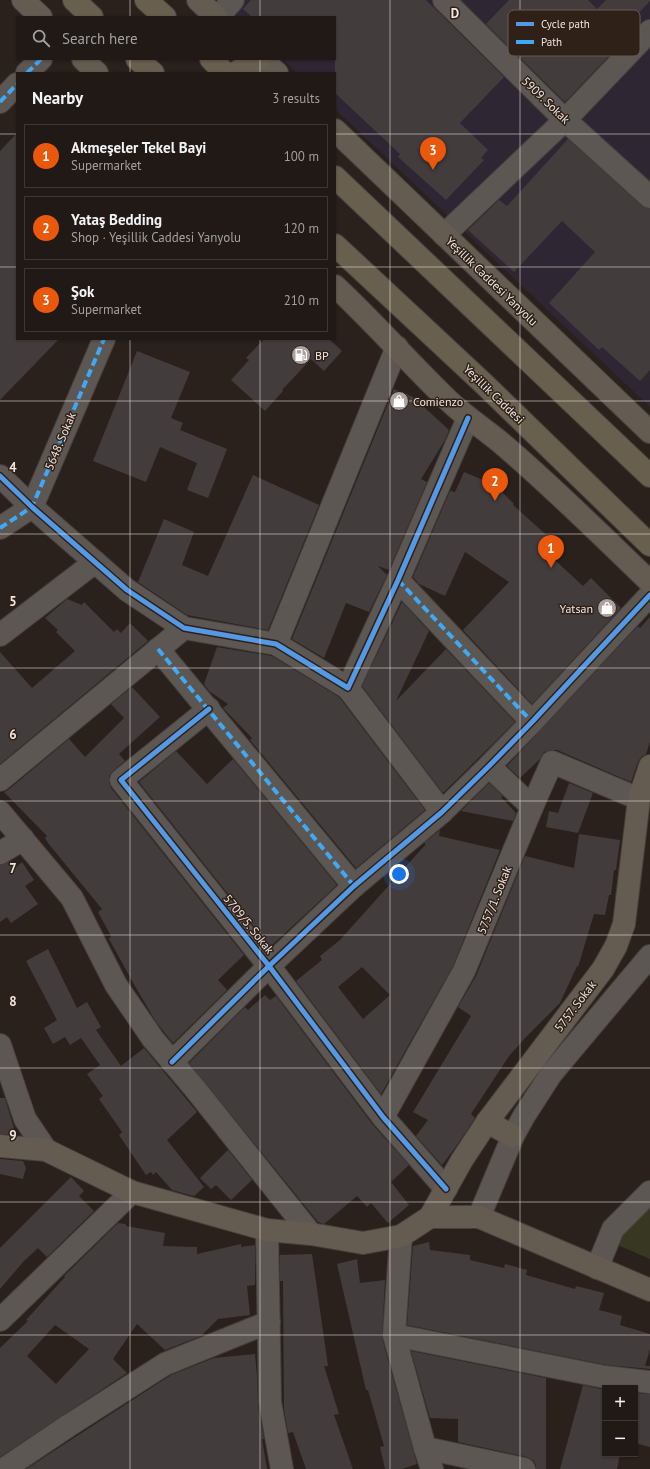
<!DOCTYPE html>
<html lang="en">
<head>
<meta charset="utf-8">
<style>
  body { margin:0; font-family:"PT Sans",sans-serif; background:#28221f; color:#f1f3f6 }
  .controls { position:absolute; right:12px; bottom:12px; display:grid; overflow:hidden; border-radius:0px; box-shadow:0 1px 3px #0004 }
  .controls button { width:36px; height:36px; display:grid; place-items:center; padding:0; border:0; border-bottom:1px solid #3d3835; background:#201916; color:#f1f3f6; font:20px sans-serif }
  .you { position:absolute; left:399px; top:874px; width:14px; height:14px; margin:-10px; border:3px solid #fff; border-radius:50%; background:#1a73e8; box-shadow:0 0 0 6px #1a73e833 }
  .badge { display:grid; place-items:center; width:26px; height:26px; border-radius:50%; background:#ea580c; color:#fff; font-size:13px; font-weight:700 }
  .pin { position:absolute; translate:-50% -33px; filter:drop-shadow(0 1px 2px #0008) }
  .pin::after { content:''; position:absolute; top:21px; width:14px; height:12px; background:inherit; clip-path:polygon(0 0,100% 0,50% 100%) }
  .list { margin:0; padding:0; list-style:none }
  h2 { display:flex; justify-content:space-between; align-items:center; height:52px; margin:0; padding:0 16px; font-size:17px }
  h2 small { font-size:13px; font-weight:400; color:#a2a0a1 }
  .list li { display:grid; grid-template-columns:26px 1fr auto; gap:12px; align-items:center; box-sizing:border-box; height:64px; margin:0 8px 8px; padding:0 8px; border:1px solid #3d3835; border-radius:0px }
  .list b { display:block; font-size:15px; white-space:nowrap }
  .list p { margin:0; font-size:13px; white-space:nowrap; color:#a2a0a1 }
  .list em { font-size:13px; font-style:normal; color:#a2a0a1 }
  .icon { flex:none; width:22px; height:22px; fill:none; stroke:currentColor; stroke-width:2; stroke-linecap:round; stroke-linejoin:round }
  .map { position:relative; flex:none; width:650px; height:1469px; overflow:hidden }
  .search { position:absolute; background:#201916; box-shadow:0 1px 3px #0004; left:16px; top:16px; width:320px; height:44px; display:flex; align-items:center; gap:10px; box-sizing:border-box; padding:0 14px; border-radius:0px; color:#a2a0a1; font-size:15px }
  .panel { position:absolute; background:#201916; box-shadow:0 1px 3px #0004; left:16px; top:72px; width:320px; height:268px; border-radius:0px }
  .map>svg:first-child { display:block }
  .industrial { fill:#2e2633 }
  .green { fill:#373722 }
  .building { fill:#433c3d; fill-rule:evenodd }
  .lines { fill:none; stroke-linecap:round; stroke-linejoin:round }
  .minor-casing { stroke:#463f3c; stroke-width:24 }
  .major-casing { stroke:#463f3c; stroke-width:24 }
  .highway-casing { stroke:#463f3c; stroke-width:24 }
  .minor { stroke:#5d5753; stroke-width:22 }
  .major { stroke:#645c51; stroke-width:22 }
  .highway { stroke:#695f4f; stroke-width:22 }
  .quiet { stroke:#3fa9f5; stroke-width:4; stroke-dasharray:8 4; stroke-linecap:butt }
  .cycleway-casing { stroke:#2f2018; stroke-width:8 }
  .cycleway { stroke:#5399e6; stroke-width:5 }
  .grid { fill:none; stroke:#f0e6e0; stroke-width:1; stroke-opacity:0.55 }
  .labels { text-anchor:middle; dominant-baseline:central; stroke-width:3; stroke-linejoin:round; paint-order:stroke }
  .street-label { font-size:12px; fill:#f0e6e0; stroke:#2f2018 }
  .poi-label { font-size:12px; fill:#f0e6e0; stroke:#2f2018; text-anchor:start }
  .key { fill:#2f2018; stroke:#695b54; stroke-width:1 }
  .key-label { font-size:11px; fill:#f0e6e0 }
  .grid-label { font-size:13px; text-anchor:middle; font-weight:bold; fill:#f0e6e0; stroke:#2f2018; stroke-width:3; stroke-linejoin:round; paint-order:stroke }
</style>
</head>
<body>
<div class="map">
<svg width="650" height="1469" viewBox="0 0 650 1469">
  <rect width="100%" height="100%" fill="#2a211d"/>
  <polygon class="industrial" points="220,0 650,0 650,407 335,109 335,73 297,73 282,59 335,59 335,17 238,17"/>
  <polygon class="green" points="650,1190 650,1259 613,1243"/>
  <g class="building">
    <polygon points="251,0 426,0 504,77 460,123 488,150 481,158 484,160 446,200 398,157 400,154 335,93 335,17 252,17 243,9"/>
    <polygon points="509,0 588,0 597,9 606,0 650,0 650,1 619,34 624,40 565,102 486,24"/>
    <polygon points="17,133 17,339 59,339 0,400 0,151"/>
    <polygon points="568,139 642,206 650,209 650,370 640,381 602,347 599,350 549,303 595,252 562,221 514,272 468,230 499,200 507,206"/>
    <polygon points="264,339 329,339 342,351 324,371 311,359 282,390 283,391 265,411 231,380 249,360 246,358"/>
    <polygon points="137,351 190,372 171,418 183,423 180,430 227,449 208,498 187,490 197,463 160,447 146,482 93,461"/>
    <polygon points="394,389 413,397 449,430 445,440 421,479 427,482 389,570 378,566 387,575 369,612 346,603 324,658 292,639"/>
    <polygon points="464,472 495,485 514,504 513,505 552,540 543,549 583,586 591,578 621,608 532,704 463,630 509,582 465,552 445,596 419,584 413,577 450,491 455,492"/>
    <polygon points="253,475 319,505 268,630 187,615 138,582 164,519 194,532 182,565 208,576"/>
    <polygon points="67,599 82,605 84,602 114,632 117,629 121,633 130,623 148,641 0,764 0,652 32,688 75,651 56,632 58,630 45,618"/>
    <polygon points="402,602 429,631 396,701 446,649 515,722 443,793 362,686"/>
    <polygon points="650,617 650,742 646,754 641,757 638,762 631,782 557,750 551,750 544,752 540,759 520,778 507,766 638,626 640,628"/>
    <polygon points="217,647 272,656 339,697 425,810 356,868 250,740 252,738 223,708 228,704 209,691 204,684"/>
    <polygon points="132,687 160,717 119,754 125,761 113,771 109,776 109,782 111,788 244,955 218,980 227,990 173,1043 156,1022 135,986 109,939 111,936 98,912 102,909 48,843 45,838 47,836 4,792 8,790 69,739 85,757 124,718 111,704"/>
    <polygon points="176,751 207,784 233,759 337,885 270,947 139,782"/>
    <polygon points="489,783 503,796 501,797 516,813 513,821 461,811"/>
    <polygon points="569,783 593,793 578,833 546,827 549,811 558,813"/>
    <path d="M440,830L439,836L500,850L453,966L381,1094L296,981L322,960L320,956L340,940L426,844L424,843ZM362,967L390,995L363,1019L338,987Z"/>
    <polygon points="579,834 620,840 616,870 614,870 611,895 609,895 605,915 594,914 578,967 577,966 560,1003 527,1036 509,1056 471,1114 475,1118 457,1145 442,1165 416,1136 428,1120 413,1112 471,1016 458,1007 476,976 525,856 574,868"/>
    <polygon points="11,861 15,868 22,862 34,880 25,886 38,904 11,923 7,917 0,922 0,865"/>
    <polygon points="48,949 77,1008 87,1002 101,1027 96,1030 121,1066 144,1048 197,1112 167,1140 204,1187 194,1196 172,1190 156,1172 153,1175 151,1172 146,1175 119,1135 122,1132 99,1099 103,1096 87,1074 100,1065 81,1038 70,1045 65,1037 53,1044 44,1028 57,1020 26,961"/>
    <polygon points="265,995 270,1000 276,996 373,1125 409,1165 391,1182 409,1205 388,1223 371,1203 367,1207 357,1196 324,1224 318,1222 189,1063 245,1007 248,1010"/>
    <polygon points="0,1098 5,1098 16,1135 0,1134"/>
    <polygon points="228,1150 252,1180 231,1200 216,1185 211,1189 200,1178"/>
    <polygon points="0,1159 23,1161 26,1168 23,1179 0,1174"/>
    <polygon points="71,1177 84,1191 79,1196 94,1211 47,1257 38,1248 24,1261 0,1289 0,1248"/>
    <path d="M118,1223L126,1224V1226L165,1233L163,1246L197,1247V1254L241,1244V1247L255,1245V1285L247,1286L250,1315L218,1319L201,1336L165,1350L137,1324L113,1359L127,1373L0,1457V1348L28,1321L26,1320L65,1277L64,1276ZM55,1325L89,1349L56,1384L27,1356Z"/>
    <polygon points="429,1242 430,1250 470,1255 470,1260 504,1268 505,1264 527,1270 526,1275 575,1289 576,1286 604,1293 599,1310 622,1316 620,1325 650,1334 650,1349 645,1366 650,1366 650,1369 607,1365 407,1325 413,1246"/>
    <polygon points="312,1254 328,1366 324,1366 339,1414 334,1415 353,1469 306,1469 293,1432 288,1433 284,1409 283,1281 280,1281 280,1255"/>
    <polygon points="357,1259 360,1283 385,1280 382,1338 417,1464 402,1469 385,1469 380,1447 384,1446 368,1390 366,1390 337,1264"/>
    <polygon points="411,1351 546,1378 546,1469 536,1469 536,1465 533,1460 527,1457 458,1442 458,1419 430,1418"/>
    <polygon points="255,1354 257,1376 258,1404 264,1439 262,1439 267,1469 26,1469 171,1375 214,1358"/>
    <polygon points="583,1385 605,1390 605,1454 620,1454 617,1469 560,1469"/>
    <polygon points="635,1393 650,1394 650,1447 635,1443"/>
  </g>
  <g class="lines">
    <g class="minor-casing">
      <g id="minor">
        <polyline points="444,0 565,120 650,197"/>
        <polyline points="218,17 233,0"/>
        <polyline points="27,73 41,59"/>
        <polyline points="0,102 17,84"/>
        <polyline points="444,235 565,120 650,31"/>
        <polyline points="0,476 32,507 127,590 184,628 276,644 348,688 398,580 468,418"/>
        <polyline points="0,528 32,507 104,339"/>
        <polyline points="398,580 532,722"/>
        <polyline points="0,635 95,562"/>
        <polyline points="276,644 397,347"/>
        <polyline points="158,649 354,886"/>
        <polyline points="348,688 442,812"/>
        <polyline points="209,709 121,780 269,966 383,1117 446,1189"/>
        <polyline points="489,766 532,807"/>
        <polyline points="0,780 184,628"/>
        <polyline points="0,812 72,898 116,985 153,1039 196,1090 311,1234"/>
        <polyline points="0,853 23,839"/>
        <polyline points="0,1045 25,1119 46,1150"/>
        <polyline points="172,1062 269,966 354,886 442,812 489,766 532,722 650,595"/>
        <polyline points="383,1117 464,971 532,807 552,762 639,799"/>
        <polyline points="479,1217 513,1136 524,1116 551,1074 650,956"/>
        <polyline points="267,1230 270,1402 282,1469"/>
        <polyline points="401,1236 394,1335 425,1448 432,1469"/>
        <polyline points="597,1268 613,1229 650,1192"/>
        <polyline points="0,1320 132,1192"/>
        <polyline points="394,1335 605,1377 650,1382"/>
        <polyline points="425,1448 524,1469"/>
        <polyline points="4,1469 68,1426 165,1364 269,1322"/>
      </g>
    </g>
    <g class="major-casing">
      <g id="major">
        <polyline points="23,0 41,17"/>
        <polyline points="198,0 216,17"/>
        <polyline points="83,59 97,73"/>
        <polyline points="262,59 277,73"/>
        <polyline points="335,130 650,432"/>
        <path d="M335,286C375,323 411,365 450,402C466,417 483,428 500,442C552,486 601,535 650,582"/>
        <polyline points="487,1122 513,1136"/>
        <polyline points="0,1146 46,1150 132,1192 267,1230 311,1234 363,1243 401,1236 430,1217 479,1217 650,1290"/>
        <polyline points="430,1217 462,1160 487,1122 603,969 616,946 624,924 639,799 650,766"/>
      </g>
    </g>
    <g class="highway-casing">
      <g id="highway">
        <polyline points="74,0 92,17"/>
        <polyline points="146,0 165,17"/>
        <polyline points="137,59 153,73"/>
        <polyline points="211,59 225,73"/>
        <polyline points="235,73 259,59"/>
        <polyline points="335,177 650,476"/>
        <polyline points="335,245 483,383 650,545"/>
      </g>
    </g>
    <use href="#minor" class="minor"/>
    <use href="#major" class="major"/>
    <use href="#highway" class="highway"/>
    <g class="quiet">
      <polyline points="27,73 41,59"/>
      <polyline points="0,102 17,84"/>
      <polyline points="0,528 32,507 104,339"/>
      <polyline points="398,580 532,722"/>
      <polyline points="158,649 354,886"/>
    </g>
    <g class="cycleway-casing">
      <g id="cycleway">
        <polyline points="0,476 32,507 127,590 184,628 276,644 348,688 398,580 468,418"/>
        <polyline points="209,709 121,780 269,966 383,1117 446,1189"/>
        <polyline points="172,1062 269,966 354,886 442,812 489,766 532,722 650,595"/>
      </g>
    </g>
    <use href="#cycleway" class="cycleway"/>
  </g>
  <path class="grid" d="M130,0V17M260,0V17M390,0V1469M520,0V1469M130,59V73M260,59V73M0,134H17M335,134H650M0,267H17M335,267H650M130,339V1469M260,339V1469M0,401H650M0,534H650M0,668H650M0,801H650M0,935H650M0,1068H650M0,1202H650M0,1335H650"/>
  <defs>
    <g id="fuel-disc" transform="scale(1)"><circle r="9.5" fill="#aba19c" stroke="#2f2018"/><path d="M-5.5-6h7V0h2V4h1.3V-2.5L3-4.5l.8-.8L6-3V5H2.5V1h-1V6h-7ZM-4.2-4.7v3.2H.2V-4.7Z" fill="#fff"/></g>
    <g id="shop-disc" transform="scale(1)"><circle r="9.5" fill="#aba19c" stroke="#2f2018"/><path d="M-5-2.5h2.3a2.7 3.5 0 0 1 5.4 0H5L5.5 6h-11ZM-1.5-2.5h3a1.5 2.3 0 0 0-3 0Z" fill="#fff"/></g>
  </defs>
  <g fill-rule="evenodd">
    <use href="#fuel-disc" x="301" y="355"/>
    <use href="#shop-disc" x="399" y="401"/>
    <use href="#shop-disc" x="607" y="608"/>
  </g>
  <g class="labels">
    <g class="street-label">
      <text transform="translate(546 100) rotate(44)">5909. Sokak</text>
      <text transform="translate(492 281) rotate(44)">Yeşillik Caddesi Yanyolu</text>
      <text transform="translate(494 394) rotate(44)">Yeşillik Caddesi</text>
      <text transform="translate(60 441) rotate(-67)">5648. Sokak</text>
      <text transform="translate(494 900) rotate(-68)">5757/1. Sokak</text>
      <text transform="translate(249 924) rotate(51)">5709/5. Sokak</text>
      <text transform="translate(575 1006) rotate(-53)">5757. Sokak</text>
    </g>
    <g class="poi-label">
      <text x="315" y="355">BP</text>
      <text x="413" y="401">Comienzo</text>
      <text x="593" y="608" text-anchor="end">Yatsan</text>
    </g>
  </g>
  <rect x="508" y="10" width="132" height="46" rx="6" class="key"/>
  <rect x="516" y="22" width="18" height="4" fill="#5399e6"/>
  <rect x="516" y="40" width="18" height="4" fill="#3fa9f5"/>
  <g class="key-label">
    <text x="541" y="28">Cycle path</text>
    <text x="541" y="46">Path</text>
  </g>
  <g class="grid-label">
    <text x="455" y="18">D</text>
    <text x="13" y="472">4</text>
    <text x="13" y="606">5</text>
    <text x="13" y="739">6</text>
    <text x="13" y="873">7</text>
    <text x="13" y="1006">8</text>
    <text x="13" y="1140">9</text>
  </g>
</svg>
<div class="controls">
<button>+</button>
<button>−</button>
</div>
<div class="you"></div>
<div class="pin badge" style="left:551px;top:568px">1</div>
<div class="pin badge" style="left:495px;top:501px">2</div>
<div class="pin badge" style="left:433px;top:170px">3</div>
<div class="search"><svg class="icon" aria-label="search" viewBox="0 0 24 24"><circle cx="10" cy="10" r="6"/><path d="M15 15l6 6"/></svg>Search here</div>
<section class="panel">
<h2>Nearby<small>3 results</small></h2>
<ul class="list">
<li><span class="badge">1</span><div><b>Akmeşeler Tekel Bayi</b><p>Supermarket</p></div><em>100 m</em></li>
<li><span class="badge">2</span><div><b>Yataş Bedding</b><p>Shop · Yeşillik Caddesi Yanyolu</p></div><em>120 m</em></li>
<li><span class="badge">3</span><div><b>Şok</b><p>Supermarket</p></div><em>210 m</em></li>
</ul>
</section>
</div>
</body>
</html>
